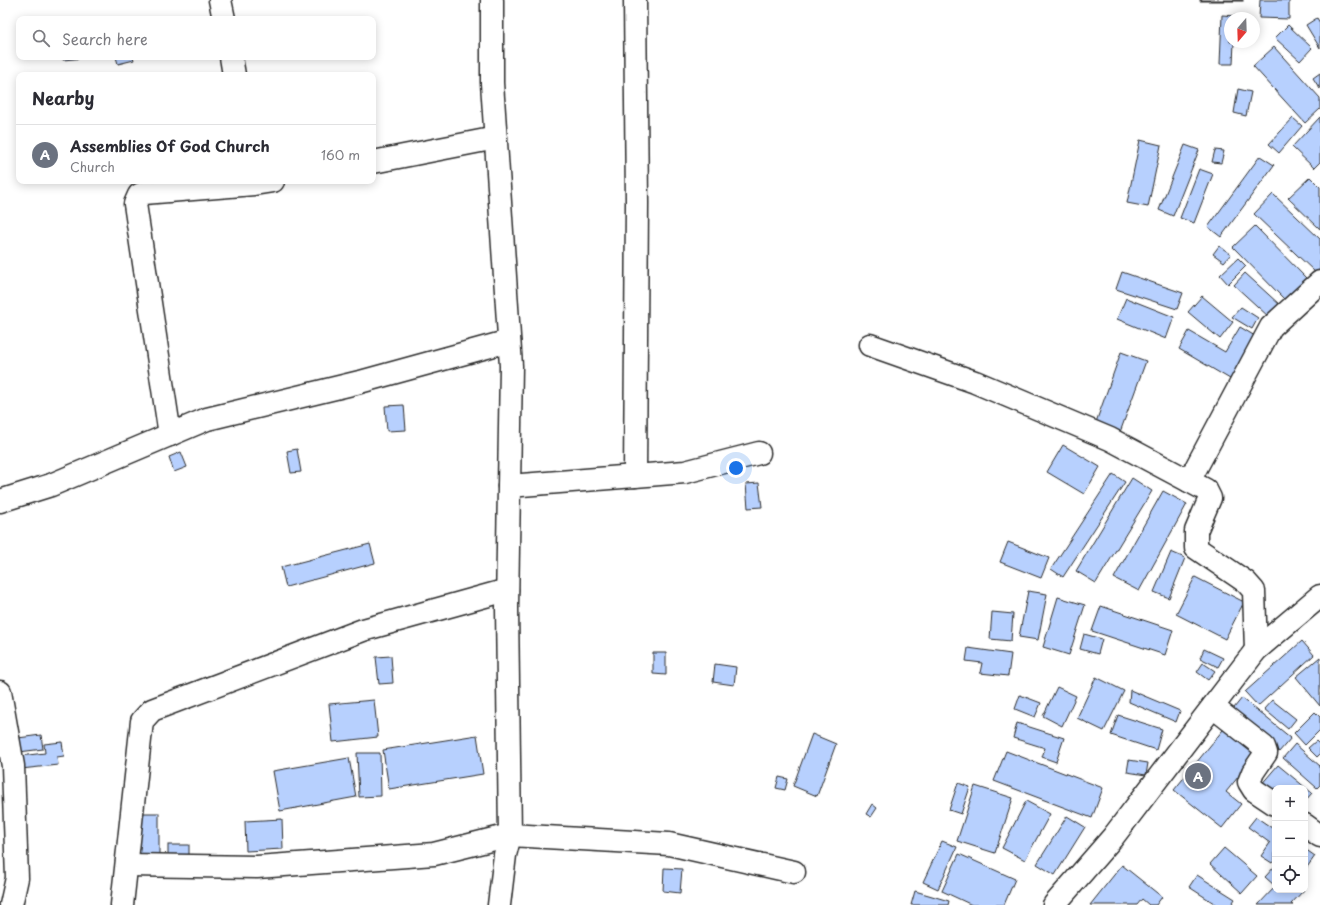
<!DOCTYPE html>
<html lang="en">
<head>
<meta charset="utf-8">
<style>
  body { margin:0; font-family:"Playpen Sans",sans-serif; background:#f2f2f3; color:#2b2b33 }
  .controls { position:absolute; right:12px; bottom:12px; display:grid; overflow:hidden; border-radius:8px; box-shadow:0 2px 10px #0003 }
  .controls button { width:36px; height:36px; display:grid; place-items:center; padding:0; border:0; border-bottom:1px solid #e1e1e2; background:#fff; color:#2b2b33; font:20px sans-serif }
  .compass { position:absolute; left:1224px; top:12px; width:36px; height:36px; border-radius:50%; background:#fff; box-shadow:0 2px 10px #0003; rotate:199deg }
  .you { position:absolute; left:736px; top:468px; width:14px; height:14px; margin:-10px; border:3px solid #fff; border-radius:50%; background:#1a73e8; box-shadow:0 0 0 6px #1a73e833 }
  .badge { display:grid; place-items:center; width:26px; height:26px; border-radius:50%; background:#1f6fb2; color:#fff; font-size:13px; font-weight:700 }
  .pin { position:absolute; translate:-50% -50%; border:2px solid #fff; box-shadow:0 1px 4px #0006 }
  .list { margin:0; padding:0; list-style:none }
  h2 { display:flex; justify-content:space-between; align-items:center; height:52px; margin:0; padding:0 16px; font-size:17px }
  h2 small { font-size:13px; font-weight:400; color:#7c7c81 }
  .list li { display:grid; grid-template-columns:26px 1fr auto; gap:12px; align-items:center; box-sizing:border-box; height:60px; padding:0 16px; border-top:1px solid #e1e1e2 }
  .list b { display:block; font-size:15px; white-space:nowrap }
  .list p { margin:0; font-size:13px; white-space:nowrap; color:#7c7c81 }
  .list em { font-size:13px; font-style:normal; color:#7c7c81 }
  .icon { flex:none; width:22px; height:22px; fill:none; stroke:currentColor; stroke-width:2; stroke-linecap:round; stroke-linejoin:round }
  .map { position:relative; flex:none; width:1320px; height:905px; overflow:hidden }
  .search { position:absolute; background:#fff; box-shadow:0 2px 10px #0003; left:16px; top:16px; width:360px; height:44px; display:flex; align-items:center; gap:10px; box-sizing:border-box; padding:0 14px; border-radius:8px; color:#7c7c81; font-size:15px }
  .panel { position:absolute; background:#fff; box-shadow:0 2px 10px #0003; left:16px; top:72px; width:360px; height:112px; border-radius:8px }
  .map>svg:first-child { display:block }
  .building { fill:#b7d0fe; stroke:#2b2b2b }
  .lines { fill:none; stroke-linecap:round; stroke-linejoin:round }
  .minor-casing { stroke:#2b2b2b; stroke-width:25 }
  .minor { stroke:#fff; stroke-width:22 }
</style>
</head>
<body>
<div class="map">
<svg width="1320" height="905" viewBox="0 0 1320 905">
  <rect width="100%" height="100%" fill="#fff"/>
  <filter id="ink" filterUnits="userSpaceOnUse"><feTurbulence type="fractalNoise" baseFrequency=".025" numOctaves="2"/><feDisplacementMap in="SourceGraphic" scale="8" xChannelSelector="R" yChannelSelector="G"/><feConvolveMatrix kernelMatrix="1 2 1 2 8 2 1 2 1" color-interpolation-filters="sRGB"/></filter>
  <g filter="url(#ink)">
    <g class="building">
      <rect x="1200" y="0" width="43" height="1"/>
      <polygon points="1260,0 1289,0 1289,19 1259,18"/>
      <polygon points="1222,15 1236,16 1236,18 1230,18 1230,42 1234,42 1233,64 1220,64"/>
      <polygon points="1317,18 1320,23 1320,48 1306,25"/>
      <polygon points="1288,25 1312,48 1300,61 1275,38"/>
      <polygon points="1274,47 1320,98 1320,109 1305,123 1253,66"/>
      <polygon points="62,57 96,57 63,60"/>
      <polygon points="116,57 133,57 134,60 118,64"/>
      <polygon points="1320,73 1320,89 1313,78"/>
      <polygon points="1238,89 1251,92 1246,116 1234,113"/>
      <polygon points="1320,117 1320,162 1314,168 1292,147"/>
      <polygon points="1293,118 1302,126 1279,153 1269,144"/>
      <polygon points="1140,140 1161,145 1148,207 1127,203"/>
      <polygon points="1185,145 1199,150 1173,216 1159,210"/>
      <polygon points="1215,150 1224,151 1221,163 1212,162"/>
      <polygon points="1260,156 1274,165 1221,237 1208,227"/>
      <polygon points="1199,169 1213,174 1194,223 1180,218"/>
      <polygon points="1310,177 1320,187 1320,229 1288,198"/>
      <polygon points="1273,194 1320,239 1320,269 1316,273 1254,214"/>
      <polygon points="1255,226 1307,279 1285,300 1233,247"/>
      <polygon points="1219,246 1231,254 1224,262 1213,254"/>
      <polygon points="1238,258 1246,266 1228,284 1220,275"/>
      <polygon points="1122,272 1183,293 1177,309 1116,289"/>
      <polygon points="1245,273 1280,305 1269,317 1234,285"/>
      <polygon points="1202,296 1233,322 1220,339 1188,312"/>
      <polygon points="1126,298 1174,317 1166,339 1117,319"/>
      <polygon points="1241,307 1258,318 1252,329 1232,317"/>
      <polygon points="1240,327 1255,336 1230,379 1179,349 1189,331 1225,352"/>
      <polygon points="1121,352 1146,361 1119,435 1095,425"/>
      <polygon points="404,405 406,430 387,431 385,406"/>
      <polygon points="1063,445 1100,467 1084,494 1047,472"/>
      <polygon points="297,449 301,472 291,473 287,451"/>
      <polygon points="181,452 187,467 174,472 169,457"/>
      <polygon points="1113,474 1125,482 1063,577 1051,569"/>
      <polygon points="1132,478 1152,491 1096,583 1076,571"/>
      <polygon points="759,483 762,507 748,508 746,484"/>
      <polygon points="1163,491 1187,504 1139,591 1114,578"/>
      <polygon points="1008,542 1049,558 1041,578 1000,562"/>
      <polygon points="370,544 375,563 286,587 281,567"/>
      <polygon points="1171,552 1185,558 1169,598 1154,592"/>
      <polygon points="1195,577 1244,602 1225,639 1176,614"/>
      <polygon points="1028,591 1047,594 1038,640 1019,637"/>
      <polygon points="1058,597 1085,605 1069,655 1043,647"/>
      <polygon points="1101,606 1173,630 1165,655 1092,631"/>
      <polygon points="992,612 1013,614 1011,641 990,639"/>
      <polygon points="1084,634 1102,639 1098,654 1080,649"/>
      <polygon points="1302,641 1314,655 1258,706 1245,692"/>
      <polygon points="968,648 1011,654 1008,676 980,673 982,663 966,661"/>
      <polygon points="1204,649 1223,658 1218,667 1200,658"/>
      <polygon points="653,653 666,653 666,675 653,674"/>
      <polygon points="391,656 393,683 379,684 376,657"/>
      <polygon points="1320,657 1320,706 1296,677"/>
      <polygon points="1203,663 1215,671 1208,680 1197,672"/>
      <polygon points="715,664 736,667 734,685 713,682"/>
      <polygon points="1096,677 1124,691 1104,731 1077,718"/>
      <polygon points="1057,687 1076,696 1062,726 1043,716"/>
      <polygon points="1130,690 1180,711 1176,722 1129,702"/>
      <polygon points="1020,695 1041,703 1035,717 1015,709"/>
      <polygon points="1242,698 1291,738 1279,752 1230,713"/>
      <polygon points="374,700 378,737 333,742 329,704"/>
      <polygon points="1272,700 1296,719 1288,729 1264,709"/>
      <polygon points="1315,712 1320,717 1320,730 1305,745 1294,733"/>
      <polygon points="1118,715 1162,729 1156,750 1111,735"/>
      <polygon points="1017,723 1064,738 1056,762 1042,757 1045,748 1013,738"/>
      <polygon points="1227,725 1259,751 1226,792 1241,804 1222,828 1174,790"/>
      <polygon points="812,734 836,744 817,796 793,786"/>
      <polygon points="41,735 43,749 19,752 18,738"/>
      <polygon points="477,735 483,774 389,789 383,750"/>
      <polygon points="1316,741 1320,745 1320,754 1317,757 1308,748"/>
      <polygon points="62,742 64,756 57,757 58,765 21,769 20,756 45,753 44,744"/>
      <polygon points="1295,744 1320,766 1320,785 1317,788 1283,758"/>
      <polygon points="1006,751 1103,788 1092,818 994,781"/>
      <polygon points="357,753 380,753 381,796 359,797"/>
      <polygon points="349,758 356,797 280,811 273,771"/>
      <polygon points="1129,760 1148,763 1146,775 1127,772"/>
      <polygon points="1278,765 1312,793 1305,801 1305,788 1275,788 1275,798 1260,786"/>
      <polygon points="779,777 788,779 785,790 776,788"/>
      <polygon points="958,783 970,787 961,814 949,810"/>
      <polygon points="975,786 1013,798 995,853 957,841"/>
      <polygon points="1026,801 1050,814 1025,860 1002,848"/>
      <polygon points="872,804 877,808 871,817 866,814"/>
      <rect x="135" y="813" width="24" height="43"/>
      <polygon points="1067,816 1085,827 1055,875 1037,864"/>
      <polygon points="1256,817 1275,830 1275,859 1272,863 1261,856 1270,843 1248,827"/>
      <polygon points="282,819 283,849 246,851 245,821"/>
      <polygon points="942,841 957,847 938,889 923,882"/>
      <rect x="168" y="845" width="21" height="18"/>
      <polygon points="1224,848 1257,876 1242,893 1210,864"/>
      <polygon points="1305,849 1315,856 1305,870"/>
      <polygon points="959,854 1015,879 1004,905 972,905 942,891"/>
      <polygon points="1122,865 1162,897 1156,905 1149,905 1142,899 1137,905 1090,905"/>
      <polygon points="1275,866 1275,886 1265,877"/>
      <polygon points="664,868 682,869 680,893 663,891"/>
      <polygon points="1197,875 1235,899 1231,905 1217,905 1189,887"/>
      <polygon points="1275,887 1275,890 1304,890 1291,904 1293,905 1258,905"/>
      <polygon points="915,891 949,901 948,905 911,905"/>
    </g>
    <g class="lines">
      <g class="minor-casing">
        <g id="minor">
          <polyline points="220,0 224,19"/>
          <polyline points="492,0 492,83 511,366 507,608 510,835 505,855 499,905"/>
          <polyline points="635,0 637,203 635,476"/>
          <polyline points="231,57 234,75"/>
          <polyline points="373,162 496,138"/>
          <polyline points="870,345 975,382 1110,439 1206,490 1210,498 1196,531 1196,548 1246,582 1254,591 1256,650"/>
          <polyline points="170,435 135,204 139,195 144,193 254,184 273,181"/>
          <polyline points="1189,481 1271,327 1320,282"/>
          <polyline points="509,486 685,472 759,453"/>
          <polyline points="0,501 51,485 207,419 360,382 509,341"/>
          <polyline points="0,692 13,766 17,878 11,905"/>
          <polyline points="1213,707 1264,747 1266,753 1253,772 1249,782 1254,790 1275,804"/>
          <polyline points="1305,825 1320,836"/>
          <polyline points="127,865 257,867 434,854 510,835 669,844 794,872"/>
          <polyline points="122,905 142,721 152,710 363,630 507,590"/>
          <polyline points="1054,905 1113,837 1256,650 1320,596"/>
        </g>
      </g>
      <use href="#minor" class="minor"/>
    </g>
  </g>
</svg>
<div class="controls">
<button>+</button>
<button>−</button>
<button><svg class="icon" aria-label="locate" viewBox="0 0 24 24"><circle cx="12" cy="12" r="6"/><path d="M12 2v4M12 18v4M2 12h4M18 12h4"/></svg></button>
</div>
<svg class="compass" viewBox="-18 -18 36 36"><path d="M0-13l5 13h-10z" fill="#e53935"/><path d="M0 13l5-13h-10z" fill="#7c7c81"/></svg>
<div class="you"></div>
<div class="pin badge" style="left:1198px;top:776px;background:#6b7280">A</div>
<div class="search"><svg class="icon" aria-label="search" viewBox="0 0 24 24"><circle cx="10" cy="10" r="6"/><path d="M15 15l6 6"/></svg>Search here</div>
<section class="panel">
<h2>Nearby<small></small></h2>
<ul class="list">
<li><span class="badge" style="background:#6b7280">A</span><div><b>Assemblies Of God Church</b><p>Church</p></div><em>160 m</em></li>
</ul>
</section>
</div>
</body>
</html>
